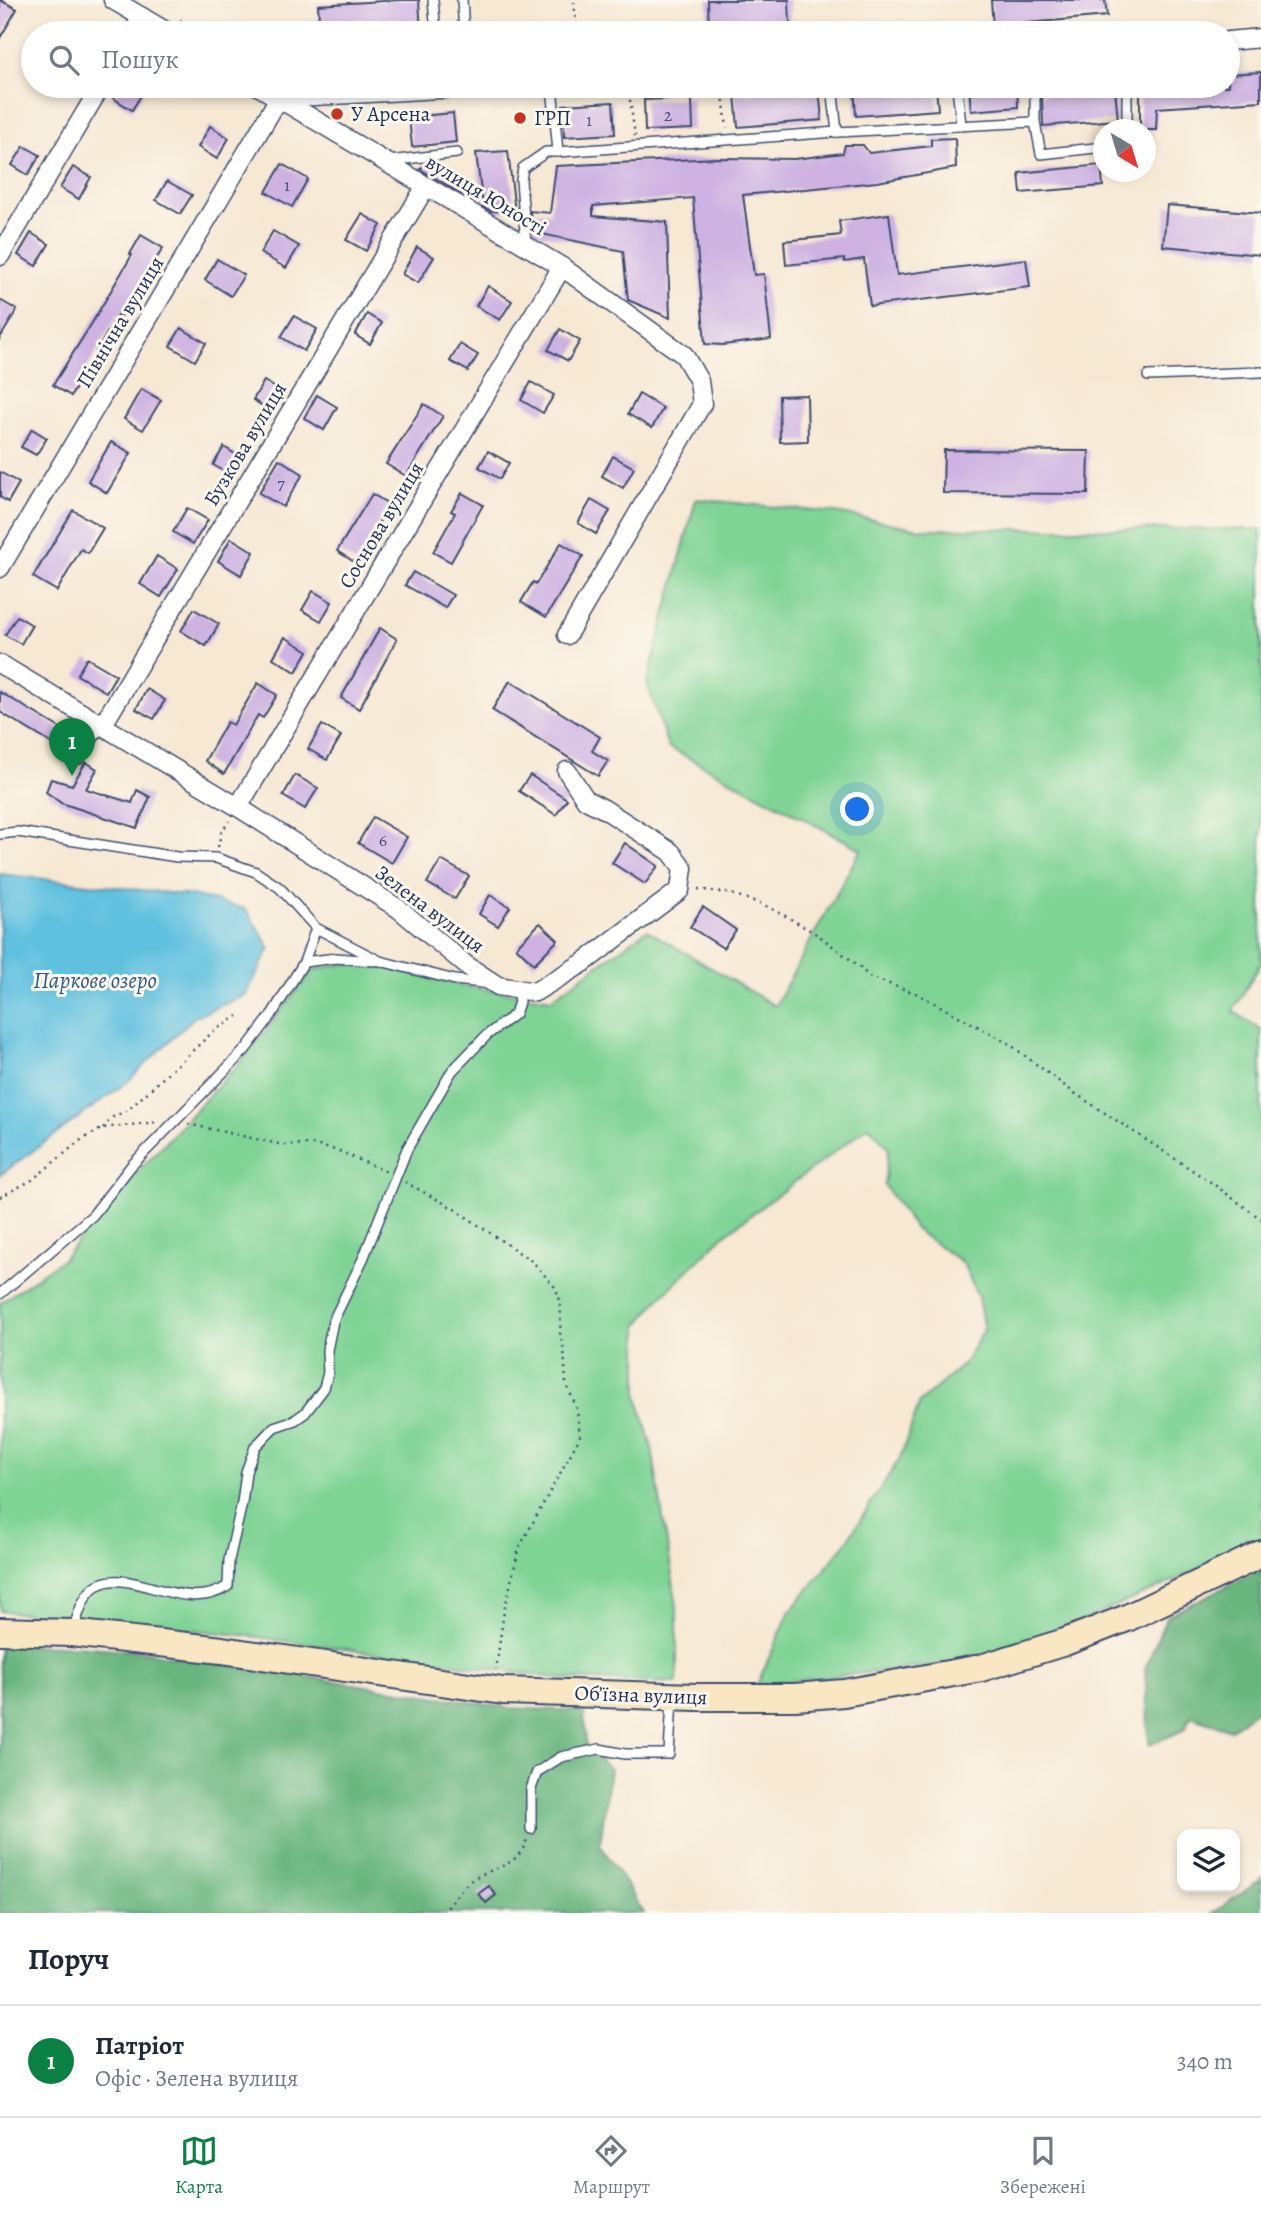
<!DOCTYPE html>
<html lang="uk">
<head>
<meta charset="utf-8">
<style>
  body { margin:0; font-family:Alegreya,serif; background:#f2f2f3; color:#1f2937 }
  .controls { position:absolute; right:21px; bottom:21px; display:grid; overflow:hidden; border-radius:14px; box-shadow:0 4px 10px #0003 }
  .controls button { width:63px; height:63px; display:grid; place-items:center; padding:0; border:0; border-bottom:2px solid #e0e1e3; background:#fff; color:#1f2937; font:35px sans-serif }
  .compass { position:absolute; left:1093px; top:119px; width:63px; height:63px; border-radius:50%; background:#fff; box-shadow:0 4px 10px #0003; rotate:142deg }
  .you { position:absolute; left:858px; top:810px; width:24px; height:24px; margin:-18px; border:5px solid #fff; border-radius:50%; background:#1a73e8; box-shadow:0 0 0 10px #1a73e833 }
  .badge { display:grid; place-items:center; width:46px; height:46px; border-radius:50%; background:#0b8043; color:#fff; font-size:23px; font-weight:700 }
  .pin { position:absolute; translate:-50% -58px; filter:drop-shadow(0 2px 4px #0008) }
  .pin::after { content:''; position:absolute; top:37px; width:24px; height:21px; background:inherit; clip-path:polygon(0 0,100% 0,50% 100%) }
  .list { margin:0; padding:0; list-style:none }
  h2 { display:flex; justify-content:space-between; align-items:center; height:91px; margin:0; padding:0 28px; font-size:30px }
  h2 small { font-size:23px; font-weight:400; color:#747a83 }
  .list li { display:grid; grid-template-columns:46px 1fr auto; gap:21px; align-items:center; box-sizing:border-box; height:112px; padding:0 28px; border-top:2px solid #e0e1e3 }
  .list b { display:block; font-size:26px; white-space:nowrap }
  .list p { margin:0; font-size:23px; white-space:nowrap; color:#747a83 }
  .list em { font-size:23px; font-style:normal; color:#747a83 }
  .icon { flex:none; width:38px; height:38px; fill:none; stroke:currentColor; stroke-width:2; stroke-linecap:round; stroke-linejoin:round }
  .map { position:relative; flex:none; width:1261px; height:1913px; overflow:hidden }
  .search { position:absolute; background:#fff; box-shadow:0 4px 10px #0003; left:21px; right:21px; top:21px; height:77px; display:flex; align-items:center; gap:18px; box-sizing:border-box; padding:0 24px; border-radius:38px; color:#747a83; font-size:26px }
  .sheet { height:203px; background:#fff }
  nav { display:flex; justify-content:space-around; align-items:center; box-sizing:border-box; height:98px; border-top:2px solid #e0e1e3; background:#fff; font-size:19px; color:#747a83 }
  nav a { display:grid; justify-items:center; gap:4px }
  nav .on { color:#0b8043 }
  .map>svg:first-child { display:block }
  .green { fill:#7fd395; stroke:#4d817a; stroke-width:2 }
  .forest { fill:#67b57e; stroke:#41726e; stroke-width:2 }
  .water { fill:#60c1df; stroke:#3e789e; stroke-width:2 }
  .building { fill:#cdb2e2 }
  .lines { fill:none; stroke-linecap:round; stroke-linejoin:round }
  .service-casing { stroke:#3c4b70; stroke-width:12 }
  .minor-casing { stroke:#3c4b70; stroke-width:21 }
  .secondary-casing { stroke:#3c4b70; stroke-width:30 }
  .path { stroke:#3c4b70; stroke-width:2.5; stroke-dasharray:2 5; stroke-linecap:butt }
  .service { stroke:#fff; stroke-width:9 }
  .minor { stroke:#fff; stroke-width:18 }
  .secondary { stroke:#f9e7c3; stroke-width:26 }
  .poi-dot { fill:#c8321e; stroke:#fbf7ec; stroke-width:2.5 }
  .labels { text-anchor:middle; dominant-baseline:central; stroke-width:6; stroke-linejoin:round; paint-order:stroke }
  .number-label { font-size:18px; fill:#48507f }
  .poi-label { font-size:21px; fill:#1b2f5e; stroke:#fbf7ec; text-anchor:start }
  .street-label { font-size:21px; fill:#1b2f5e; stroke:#fbf7ec }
  .water-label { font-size:23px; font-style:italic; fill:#305b85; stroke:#fbf7ec }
</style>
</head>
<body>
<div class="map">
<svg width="1261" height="1913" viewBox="0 0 1261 1913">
  <rect width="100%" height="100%" fill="#fbf7ec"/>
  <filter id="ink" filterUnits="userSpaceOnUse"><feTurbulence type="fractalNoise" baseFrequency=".0143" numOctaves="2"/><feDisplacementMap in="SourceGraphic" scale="14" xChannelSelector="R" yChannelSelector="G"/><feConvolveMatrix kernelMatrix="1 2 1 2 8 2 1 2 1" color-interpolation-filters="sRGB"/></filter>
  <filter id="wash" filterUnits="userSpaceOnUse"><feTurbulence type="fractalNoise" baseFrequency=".00686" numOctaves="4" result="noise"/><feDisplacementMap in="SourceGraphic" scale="28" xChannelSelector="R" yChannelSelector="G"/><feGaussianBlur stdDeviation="1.57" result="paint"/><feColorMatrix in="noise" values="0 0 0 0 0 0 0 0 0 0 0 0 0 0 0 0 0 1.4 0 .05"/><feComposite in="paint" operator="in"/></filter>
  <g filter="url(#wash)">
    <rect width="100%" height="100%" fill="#f6e8d3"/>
    <polygon class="green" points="696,499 836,513 921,529 1261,529 1261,963 1233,1011 1261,1030 1261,1539 1165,1585 1046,1636 983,1658 927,1666 757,1685 789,1613 843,1547 900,1458 920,1402 963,1365 984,1330 978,1297 963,1263 916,1230 884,1185 889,1148 869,1126 724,1235 659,1299 638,1325 638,1398 652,1448 677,1607 677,1683 563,1679 243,1635 0,1611 0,1303 63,1259 121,1190 244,1058 313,970 342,964 357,964 393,969 464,986 551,999 647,930 775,1006 861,849 668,747 647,683"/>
    <g class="forest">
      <polygon points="1261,1569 1261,1706 1231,1730 1191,1716 1184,1730 1149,1745 1145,1669 1167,1616"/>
      <polygon points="0,1645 77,1646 138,1651 510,1708 584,1711 586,1746 610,1769 600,1844 644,1913 0,1913"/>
      <polygon points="1261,1878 1261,1913 1213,1913 1259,1881"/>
    </g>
    <polygon class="water" points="0,874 195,896 246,909 270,948 246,995 194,1017 127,1082 0,1175"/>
    <g id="blocks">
      <g class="building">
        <polygon points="0,0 17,9 0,38"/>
        <polygon points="400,0 419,0 421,33 320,33 318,5"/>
        <polygon points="708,0 789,0 790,24 709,28"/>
        <polygon points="991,0 1105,0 1107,16 993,26"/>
        <polygon points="1261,72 1261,101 1157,108 1156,130 1140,130 1140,86 1228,86 1228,74"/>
        <polygon points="121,86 147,86 132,110 113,98"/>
        <polygon points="854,86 936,86 938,110 856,116"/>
        <polygon points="969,86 1017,86 1018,107 971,111"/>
        <polygon points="819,88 822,120 738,127 735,95"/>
        <polygon points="1115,89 1118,120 1043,126 1042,94"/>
        <polygon points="692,98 693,129 645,131 644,100"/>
        <polygon points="613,102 615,134 564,137 563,105"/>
        <polygon points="453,113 456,142 412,147 409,117"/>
        <polygon points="210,126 229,138 217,159 198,147"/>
        <polygon points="955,138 956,168 877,182 743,195 754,275 764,274 771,339 723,345 705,344 693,198 593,206 593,216 667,222 670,318 628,300 623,251 532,232 530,211 550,213 556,166 717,158 795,159 843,153 845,145 863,145 869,153 931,146 931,139"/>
        <polygon points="24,146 40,155 28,175 12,165"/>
        <polygon points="508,151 515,212 491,211 483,207 476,153"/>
        <polygon points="433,163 468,186 462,194 420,169 426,164"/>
        <polygon points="282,164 308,179 292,207 266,192"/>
        <polygon points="1101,165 1103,186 1021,193 1019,173"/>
        <polygon points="73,167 91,177 79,199 60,188"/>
        <polygon points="167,181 192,195 180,214 156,200"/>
        <polygon points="1167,205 1261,213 1261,255 1163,246"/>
        <polygon points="362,214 381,225 366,251 346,240"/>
        <polygon points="889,214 897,275 1026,259 1030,287 870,306 864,259 845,262 844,259 786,265 784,241 841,235 839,221"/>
        <polygon points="273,231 299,246 286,268 260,253"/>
        <polygon points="31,233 49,244 36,266 18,255"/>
        <polygon points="141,235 163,248 121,316 118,314 71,396 53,385 92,323 132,255 130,254"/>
        <polygon points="417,247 434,257 418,283 402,274"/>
        <polygon points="217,259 244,275 231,296 205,280"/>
        <polygon points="488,286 512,301 500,320 476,306"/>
        <polygon points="0,300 17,310 0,338"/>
        <polygon points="367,314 382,323 370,344 355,335"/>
        <polygon points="294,316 317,329 304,351 281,337"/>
        <polygon points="181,328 206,343 195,361 170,346"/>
        <polygon points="560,329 580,341 568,361 548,350"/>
        <polygon points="460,344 478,355 468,371 450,361"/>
        <polygon points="264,381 284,393 272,412 253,400"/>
        <polygon points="531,382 554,395 543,413 521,400"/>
        <polygon points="141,389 161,400 143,430 124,419"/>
        <polygon points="639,394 663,408 652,428 628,414"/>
        <polygon points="317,395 337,407 324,430 304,418"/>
        <polygon points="807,395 808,441 780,442 779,396"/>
        <polygon points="424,404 443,416 406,476 386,464"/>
        <polygon points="32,429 47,438 36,455 21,447"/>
        <polygon points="111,442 131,453 107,493 88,481"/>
        <polygon points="224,447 243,459 232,476 213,465"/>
        <polygon points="944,450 1089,451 1088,494 943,493"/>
        <polygon points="488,451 509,463 500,479 479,467"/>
        <polygon points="613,456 634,468 623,488 602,476"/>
        <polygon points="279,459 303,474 283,507 259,493"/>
        <polygon points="0,472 19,483 8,502 0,497"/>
        <polygon points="462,493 483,505 451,562 433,552 455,513 451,511"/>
        <polygon points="372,494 389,504 356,563 337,551"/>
        <polygon points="591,500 610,511 596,534 578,523"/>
        <polygon points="187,508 208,520 193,544 173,532"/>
        <polygon points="73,510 103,528 88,553 81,549 57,591 33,577"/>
        <polygon points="231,538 254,552 241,575 218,561"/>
        <polygon points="561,543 583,556 546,617 521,602 533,582 536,584"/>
        <polygon points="157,556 178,569 161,597 140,584"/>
        <polygon points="413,572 453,595 445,608 405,585"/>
        <polygon points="313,591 332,602 321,621 302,610"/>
        <polygon points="194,609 219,624 206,646 181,631"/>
        <polygon points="17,616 32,625 21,644 5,635"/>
        <polygon points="380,628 397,639 359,709 341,698"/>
        <polygon points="285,637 308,651 296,672 273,658"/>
        <polygon points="87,658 116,675 106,692 77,675"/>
        <polygon points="510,681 600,737 592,751 608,761 598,776 492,710"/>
        <polygon points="258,683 277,695 263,718 258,715 224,774 205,761 227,722 233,725"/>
        <polygon points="147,689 165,700 154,719 136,709"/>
        <polygon points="0,692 80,740 71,755 0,712"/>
        <polygon points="322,725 341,736 327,760 308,749"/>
        <polygon points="86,762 97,769 86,789 132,803 137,790 150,797 137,828 61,803 46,792 51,779 72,785"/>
        <polygon points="295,775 318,788 305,809 283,796"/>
        <polygon points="530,775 567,799 556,815 519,791"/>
        <polygon points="373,817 407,837 392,863 358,843"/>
        <polygon points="625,843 658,866 645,884 612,863"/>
        <polygon points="441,860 469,876 455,899 427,883"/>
        <polygon points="490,895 510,907 498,926 479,914"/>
        <polygon points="703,907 736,930 723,948 690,927"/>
        <polygon points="540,923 558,940 534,964 516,947"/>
        <polygon points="489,1886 496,1895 486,1903 478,1894"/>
      </g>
    </g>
  </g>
  <g filter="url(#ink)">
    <use href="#blocks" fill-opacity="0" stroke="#3c4b70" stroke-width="2"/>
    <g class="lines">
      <g class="service-casing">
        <g id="service">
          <polyline points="433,0 436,33"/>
          <polyline points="462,0 464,33"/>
          <polyline points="552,86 558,152 837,132 1035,122"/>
          <polyline points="832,86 837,132"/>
          <polyline points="957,86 961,125"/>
          <polyline points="1035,86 1035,122 1041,154 1104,147"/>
          <polyline points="1127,86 1127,130"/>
          <polyline points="389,161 457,153"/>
          <polyline points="526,245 521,180 523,168 546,152 558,152"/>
          <polyline points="1148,376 1261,372"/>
          <polyline points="79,759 102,726"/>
          <polyline points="0,834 18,832 177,857 216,858 256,872 280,888 316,928 304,962 271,1016 246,1049 131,1166 93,1215 0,1294"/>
          <polyline points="316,928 380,961 455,980 490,984"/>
          <polyline points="304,962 336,958 375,961"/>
          <path d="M73,1630C78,1616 83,1594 96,1586C131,1565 183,1616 228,1586L229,1560L242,1503L246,1472L255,1447L274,1427L295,1420L305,1413L324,1388L328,1373L327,1350L333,1321L363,1259L407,1149L452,1071L487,1035L515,1014L519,1002L517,989"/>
          <polyline points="531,1829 531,1789 537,1772 561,1757 599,1749 625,1754 669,1754 672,1698"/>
        </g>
      </g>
      <g class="minor-casing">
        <g id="minor">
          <polyline points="113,0 169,33"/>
          <polyline points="132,33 142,17"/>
          <polyline points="1228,41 1261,38"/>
          <polyline points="258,86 562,267 684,355 699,381 702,404 567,635"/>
          <polyline points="0,256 101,86"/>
          <polyline points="0,568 279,98 493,86"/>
          <polyline points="0,664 238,807 399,909 466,965 498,986 535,992 583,963 680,890 683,868 671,852 604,809 586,800 567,771"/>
          <polyline points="102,726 426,186"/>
          <polyline points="238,807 562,267"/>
        </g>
      </g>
      <g class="secondary-casing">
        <polyline id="secondary" points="0,1631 71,1633 222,1650 503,1691 696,1697 795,1697 844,1693 981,1668 1065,1642 1127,1618 1261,1554"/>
      </g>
      <g class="path">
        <polyline points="574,2 577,33"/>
        <polyline points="180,20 203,33"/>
        <polyline points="628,86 635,136"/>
        <polyline points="722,86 727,128"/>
        <polyline points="218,847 221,833 229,821"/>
        <polyline points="698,889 732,894 762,904 784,915 818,935 860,967 869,977 918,994 1008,1043 1073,1092 1212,1183 1261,1219"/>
        <polyline points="188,1124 283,1145 311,1144 339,1151 387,1172"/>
        <polyline points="103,1128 113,1117 128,1110 215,1030 238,1016"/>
        <polyline points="405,1182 453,1208 533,1262 554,1286 559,1296 561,1309 560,1335 564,1349 566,1383 577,1409 580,1437 519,1548 504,1611 496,1669"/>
        <polyline points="0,1197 32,1180 81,1140 103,1128 157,1122"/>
        <path d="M443,1913C452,1903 461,1887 472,1880C495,1865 518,1868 527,1839"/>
      </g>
      <use href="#service" class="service"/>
      <use href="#minor" class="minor"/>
      <use href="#secondary" class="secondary"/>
    </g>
  </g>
  <g class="poi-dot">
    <circle cx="337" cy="114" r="7"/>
    <circle cx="520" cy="118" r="7"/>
  </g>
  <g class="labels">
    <g class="number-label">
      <text x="668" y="115">2</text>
      <text x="589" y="120">1</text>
      <text x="287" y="185">1</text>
      <text x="281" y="483">7</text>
      <text x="383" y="840">6</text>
    </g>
    <g class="poi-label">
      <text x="351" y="114">У Арсена</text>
      <text x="534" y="118">ГРП</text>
    </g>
    <g class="street-label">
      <text transform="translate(486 195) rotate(31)">вулиця Юності</text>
      <text transform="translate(120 322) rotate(-59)">Північна вулиця</text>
      <text transform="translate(245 444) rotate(-59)">Бузкова вулиця</text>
      <text transform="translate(381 525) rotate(-59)">Соснова вулиця</text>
      <text transform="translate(430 909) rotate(37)">Зелена вулиця</text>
      <text transform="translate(641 1695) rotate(2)">Об’їзна вулиця</text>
    </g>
    <g class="water-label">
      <text x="95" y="980">Паркове озеро</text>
    </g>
  </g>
</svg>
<div class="controls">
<button><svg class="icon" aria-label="layers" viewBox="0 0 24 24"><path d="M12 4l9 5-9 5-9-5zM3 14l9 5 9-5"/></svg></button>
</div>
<svg class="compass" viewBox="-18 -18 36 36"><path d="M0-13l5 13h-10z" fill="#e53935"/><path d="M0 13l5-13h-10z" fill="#747a83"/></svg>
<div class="you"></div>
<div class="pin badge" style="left:72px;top:776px">1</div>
<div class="search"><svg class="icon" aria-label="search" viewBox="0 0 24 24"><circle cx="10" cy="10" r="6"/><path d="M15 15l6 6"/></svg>Пошук</div>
</div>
<section class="sheet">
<h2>Поруч<small></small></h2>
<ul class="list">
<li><span class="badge">1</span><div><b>Патріот</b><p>Офіс · Зелена вулиця</p></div><em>340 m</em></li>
</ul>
</section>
<nav>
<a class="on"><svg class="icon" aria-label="map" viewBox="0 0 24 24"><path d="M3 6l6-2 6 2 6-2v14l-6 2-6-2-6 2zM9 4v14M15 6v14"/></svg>Карта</a>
<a><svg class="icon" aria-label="directions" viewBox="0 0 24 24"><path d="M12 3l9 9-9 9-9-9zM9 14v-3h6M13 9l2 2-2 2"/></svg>Маршрут</a>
<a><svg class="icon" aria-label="saved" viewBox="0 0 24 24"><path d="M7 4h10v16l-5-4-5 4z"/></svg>Збережені</a>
</nav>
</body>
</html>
